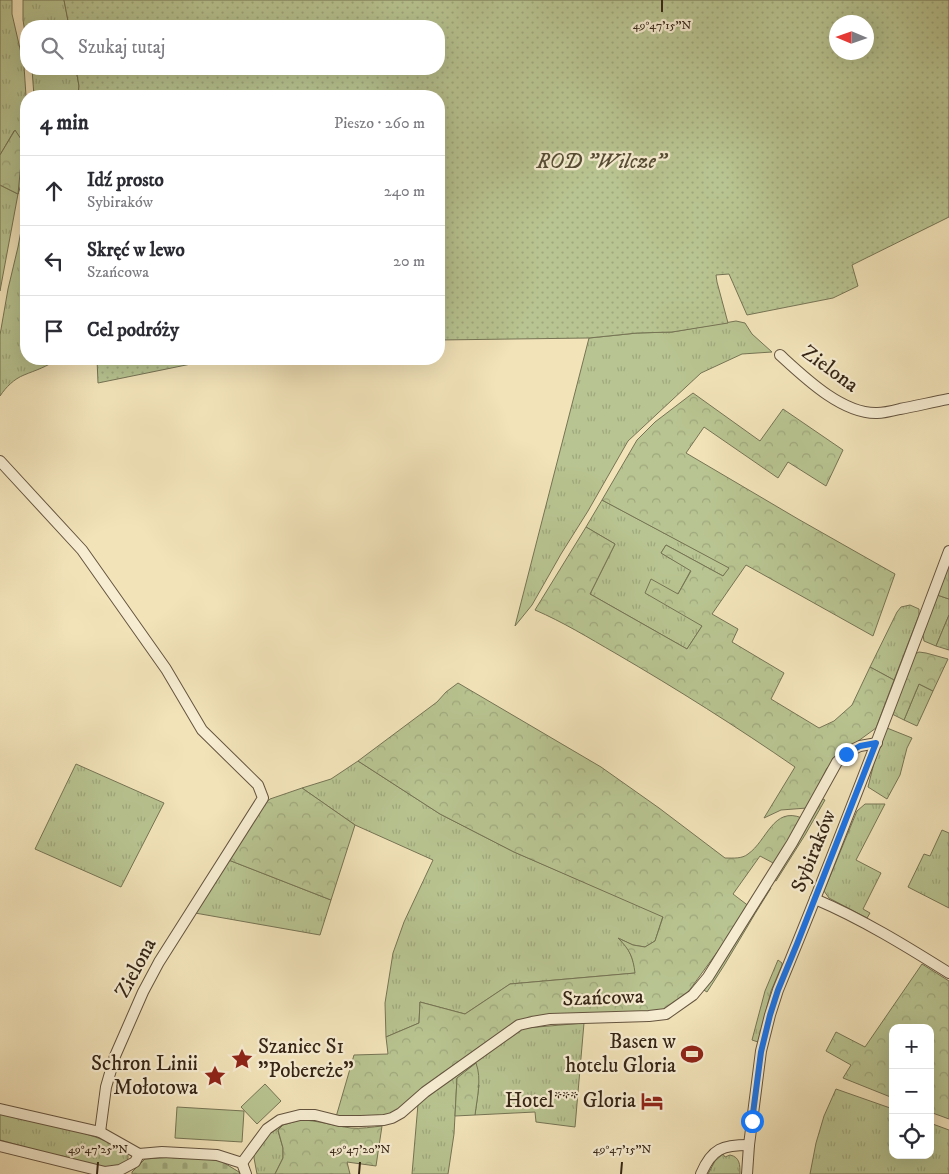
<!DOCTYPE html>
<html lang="pl">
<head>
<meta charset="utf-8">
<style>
  body { margin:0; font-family:"IM FELL DW Pica",serif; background:#f7f7f7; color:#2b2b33 }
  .controls { position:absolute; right:15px; bottom:15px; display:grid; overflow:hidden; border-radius:10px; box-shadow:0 5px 20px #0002 }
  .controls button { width:45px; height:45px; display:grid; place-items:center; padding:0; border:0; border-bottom:1px solid #e1e1e2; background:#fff; color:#2b2b33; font:25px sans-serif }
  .compass { position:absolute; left:829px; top:15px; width:45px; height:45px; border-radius:50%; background:#fff; box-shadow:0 5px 20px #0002; rotate:272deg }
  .stop { position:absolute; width:15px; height:15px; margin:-11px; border:4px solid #1a73e8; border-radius:50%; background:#fff }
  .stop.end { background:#1a73e8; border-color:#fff; box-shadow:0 1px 5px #0008 }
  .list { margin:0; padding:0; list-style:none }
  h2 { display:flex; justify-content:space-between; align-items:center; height:65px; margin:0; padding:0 20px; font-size:21px }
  h2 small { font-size:16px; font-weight:400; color:#7c7c81 }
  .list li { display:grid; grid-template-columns:32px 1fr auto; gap:15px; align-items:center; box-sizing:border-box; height:70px; padding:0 20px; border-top:1px solid #e1e1e2 }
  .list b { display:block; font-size:19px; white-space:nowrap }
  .list p { margin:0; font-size:16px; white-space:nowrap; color:#7c7c81 }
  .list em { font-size:16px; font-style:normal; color:#7c7c81 }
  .icon { flex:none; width:28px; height:28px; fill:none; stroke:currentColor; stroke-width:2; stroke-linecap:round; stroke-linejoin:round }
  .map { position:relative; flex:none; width:949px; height:1174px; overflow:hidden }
  .search { position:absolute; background:#fff; box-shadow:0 5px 20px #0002; left:20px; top:20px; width:425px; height:55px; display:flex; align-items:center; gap:12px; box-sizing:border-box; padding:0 18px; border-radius:20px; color:#7c7c81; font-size:19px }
  .panel { position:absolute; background:#fff; box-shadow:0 5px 20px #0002; left:20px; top:90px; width:425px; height:275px; border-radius:20px }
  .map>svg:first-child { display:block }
  .grass { fill:url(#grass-tufts); stroke:#767454 }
  .forest { fill:url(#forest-crowns); stroke:#767454 }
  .cemetery { fill:url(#cemetery-stones); stroke:#767454 }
  .garden { fill:url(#garden-dots); stroke:#767454; fill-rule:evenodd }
  .pitch { fill:#b8c491; stroke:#767454 }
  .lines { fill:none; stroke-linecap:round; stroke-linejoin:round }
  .minor-casing { stroke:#64543f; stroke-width:12 }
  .minor { stroke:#f7edd2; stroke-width:10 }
  .route { stroke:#1a73e8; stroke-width:6 }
  .ticks { fill:none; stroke:#352516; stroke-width:2 }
  .labels { text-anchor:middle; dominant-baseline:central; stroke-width:4.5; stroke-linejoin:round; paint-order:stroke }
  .park-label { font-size:21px; font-style:italic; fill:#564d35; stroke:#f7edd2 }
  .street-label { font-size:21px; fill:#352516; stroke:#f7edd2 }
  .poi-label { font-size:21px; fill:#352516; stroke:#f7edd2; text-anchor:end }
  .ticks-label { font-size:12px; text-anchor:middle; fill:#352516; stroke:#f7edd2; stroke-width:4.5; stroke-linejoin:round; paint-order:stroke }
</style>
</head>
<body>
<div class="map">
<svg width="949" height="1174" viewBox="0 0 949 1174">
  <defs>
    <pattern id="grass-tufts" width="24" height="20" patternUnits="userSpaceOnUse" patternTransform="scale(1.25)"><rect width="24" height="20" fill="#b8c491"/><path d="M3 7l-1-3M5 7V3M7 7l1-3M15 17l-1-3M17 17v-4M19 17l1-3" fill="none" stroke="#9fa87c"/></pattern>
    <pattern id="forest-crowns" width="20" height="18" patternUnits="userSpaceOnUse" patternTransform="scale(1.25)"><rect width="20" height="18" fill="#b8c491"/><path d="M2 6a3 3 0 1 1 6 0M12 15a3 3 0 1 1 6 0" fill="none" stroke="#9fa87c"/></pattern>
    <pattern id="cemetery-stones" width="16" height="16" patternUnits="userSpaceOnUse" patternTransform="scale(1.25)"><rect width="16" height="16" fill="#b8c491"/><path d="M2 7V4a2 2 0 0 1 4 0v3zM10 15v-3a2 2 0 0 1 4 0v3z" fill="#9fa87c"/></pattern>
    <pattern id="garden-dots" width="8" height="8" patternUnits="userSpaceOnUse" patternTransform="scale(1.25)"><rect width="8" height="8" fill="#b8c491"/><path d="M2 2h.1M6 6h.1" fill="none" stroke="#9fa87c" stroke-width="1.8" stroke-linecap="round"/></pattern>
  </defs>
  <rect width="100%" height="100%" fill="#f2e3b9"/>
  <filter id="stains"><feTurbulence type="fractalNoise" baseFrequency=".004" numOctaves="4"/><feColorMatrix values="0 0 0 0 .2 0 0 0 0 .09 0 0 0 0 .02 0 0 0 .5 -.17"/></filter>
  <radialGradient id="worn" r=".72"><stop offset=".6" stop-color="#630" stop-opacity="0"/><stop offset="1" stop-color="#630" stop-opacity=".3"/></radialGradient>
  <g class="grass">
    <polygon points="0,0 12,0 12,14 24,66 26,96 26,169 18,194 0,291 0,185 18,194 14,131 0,155"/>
    <polygon points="23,0 64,0 69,26 26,26 26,39 23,20"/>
    <polygon points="32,69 76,69 79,86 78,96 34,96"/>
    <path d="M26,204V359H57C47,367 36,370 24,375C14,379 6,387 0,396V335L8,289L18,247Z"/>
    <polygon points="736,321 745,323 752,334 772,352 742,354 701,373 628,441 588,511 561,554 532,605 515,626 589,338 637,333 672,332"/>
    <polygon points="602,500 730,568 723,576 666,545 661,553 691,570 678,594 702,626 687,649 590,594 615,544 586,527"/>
    <polygon points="937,595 949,599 949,615 936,646 924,641 923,635"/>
    <polygon points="910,605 919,609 919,615 894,680 870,667 897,612 901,607"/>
    <polygon points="919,684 933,691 917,726 904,720"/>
    <polygon points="887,728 912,738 907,748 900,775 887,799 868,787 874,763"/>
    <path d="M358,761L440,814L514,852L663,916L655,941L645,947L633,945L620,939C631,951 632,957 636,973L510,984L465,1014L420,1002L419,1023L386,1037L385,1003L393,953L404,922L433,860L355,825L302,788L331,779Z"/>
    <polygon points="76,764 164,803 121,887 35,849"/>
    <polygon points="821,798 825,800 805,835 776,881 772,879"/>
    <polygon points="865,804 885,804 856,860 881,873 863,909 870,913 867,918 829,898 824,891 857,811"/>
    <polygon points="942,830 949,833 949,908 908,887 924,854 930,856"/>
    <polygon points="226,859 331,900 320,935 195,913"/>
    <path d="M769,886L771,888C749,922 730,958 707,992L702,989Z"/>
    <polygon points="778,960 782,963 782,965 771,991 758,1042 752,1040 765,991"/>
    <polygon points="584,1023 575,1127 536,1122 535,1112 475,1115 479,1085 457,1078 454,1134 448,1174 412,1174 418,1104 439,1087 518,1030 526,1028"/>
    <polygon points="836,1089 893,1109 893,1155 930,1155 930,1123 949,1130 949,1174 810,1174 816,1143 824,1116"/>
    <path d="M0,1112C43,1123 87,1130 126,1150C130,1159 128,1161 121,1167L101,1168L0,1140Z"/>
    <polygon points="283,1125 278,1131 283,1148 283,1158 275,1174 257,1174 254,1158 254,1153 274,1128"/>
    <path d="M723,1154L725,1157L730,1155C740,1157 740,1165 740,1174H708L715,1161Z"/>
  </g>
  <g class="forest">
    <polygon points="15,130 23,142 18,194 0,185 0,155"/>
    <path d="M693,393L760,441L783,409L843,450L826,486L788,462L778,478L704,427L686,453L798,519L895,574L873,636L746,565L712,614L738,629L732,642L784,673L771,699L819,728L834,721L852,705L870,667L894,680L876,728L850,747L827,768L807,808L781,810L764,818L795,767C737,727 677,689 615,653C589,638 563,622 535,610L586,527L615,544L590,594L687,649L702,626L645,593L651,579L678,594L691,571L661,553L666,545L723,576L729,568L602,500L637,440L655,422Z"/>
    <polygon points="949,565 949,599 937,595"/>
    <polygon points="949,615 949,650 936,646"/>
    <polygon points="919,652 926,653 948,659 933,691 919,684 904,720 892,714 915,654"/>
    <path d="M458,683L601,767L659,808L725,858C733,858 742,859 748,854C767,841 773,806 802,818L775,864L760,856L733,894L750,907L683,999L665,1011L537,1017L390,1116L336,1117L354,1055L388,1054L386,1037L419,1023L420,1002L465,1014L510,984L635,973C633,957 630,950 618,938L633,945L645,947L655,941L663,917L514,852L440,814L358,761L437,702L446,692Z"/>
    <polygon points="302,788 355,825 331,900 226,859 259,808 270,799"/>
    <polygon points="922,964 949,981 949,1119 930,1112 930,1028 893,1028 893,1098 843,1078 851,1065 826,1051 836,1032 865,1047"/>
    <path d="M476,1063C482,1079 477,1098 475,1115L455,1116L457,1078Z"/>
    <path d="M300,1120C317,1120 334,1126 351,1128C361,1129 372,1127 382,1126L376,1166L347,1162L350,1174H275L283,1158V1148L278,1130L283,1125Z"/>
  </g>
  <polygon class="cemetery" points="188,1156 221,1161 239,1172 240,1174 132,1174 132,1172 145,1159"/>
  <g class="garden">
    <path d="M64,0H949V217L852,265L858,286L833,298L747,315L729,274L716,275L717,282L728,323L672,332L637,333L589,338L439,340V96H78L79,86L76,69H439V26H69ZM836,22H866V52H836Z"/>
    <polygon points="97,359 242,359 191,364 98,383"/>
  </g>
  <g class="pitch">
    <polygon points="265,1084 281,1101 257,1124 241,1107"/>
    <polygon points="177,1107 244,1111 242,1142 175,1138"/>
  </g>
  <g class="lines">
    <g class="minor-casing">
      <g id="minor">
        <path d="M780,355C804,377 842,414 877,413C884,413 892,411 900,409C916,406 933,402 949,399"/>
        <polyline points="0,461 82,550 166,669 202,730 258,785 263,798 159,962 143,992 115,1056 106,1087 100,1132"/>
        <path d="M815,899C862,919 906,946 949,973"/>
        <polyline points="0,1109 100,1132 139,1154"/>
        <polyline points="0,1146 105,1172 120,1170 135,1162 139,1154"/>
        <polyline points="139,1154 162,1152 217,1155 242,1163 246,1174"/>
        <polyline points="242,1163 267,1129 280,1120 300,1115 315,1115 339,1121 361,1121 384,1120 392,1118 401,1113 425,1092 519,1025 532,1022 550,1019 649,1016 666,1014 693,995 708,977 792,843 837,762 852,750 860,746 877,743"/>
        <path d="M701,1174C712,1148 723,1145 749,1145"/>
        <path d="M747,1174L749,1145L761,1051L770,1015L778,990C838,845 894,698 949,551"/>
      </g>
    </g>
    <use href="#minor" class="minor"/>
  </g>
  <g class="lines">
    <polyline class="route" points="752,1121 761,1052 770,1015 778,990 797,944 876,743 860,746 846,754"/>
  </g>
  <path class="ticks" d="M662,12V0M97,1174L98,1162M359,1174L360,1162M621,1174L622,1162"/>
  <defs>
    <g id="stadium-bare" transform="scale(1.725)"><path d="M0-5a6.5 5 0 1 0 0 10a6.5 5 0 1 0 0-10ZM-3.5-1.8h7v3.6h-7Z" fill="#8f2418" stroke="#f7edd2" stroke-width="2.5" paint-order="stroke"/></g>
    <g id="sight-bare" transform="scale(1.725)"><path d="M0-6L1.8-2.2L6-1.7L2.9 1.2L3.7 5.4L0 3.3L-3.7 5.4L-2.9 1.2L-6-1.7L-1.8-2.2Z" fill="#8f2418" stroke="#f7edd2" stroke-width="2.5" paint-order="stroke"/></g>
    <g id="hotel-bare" transform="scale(1.725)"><path d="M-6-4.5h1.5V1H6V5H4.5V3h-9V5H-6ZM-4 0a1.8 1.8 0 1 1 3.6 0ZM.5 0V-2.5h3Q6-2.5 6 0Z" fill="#8f2418" stroke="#f7edd2" stroke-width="2.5" paint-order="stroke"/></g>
  </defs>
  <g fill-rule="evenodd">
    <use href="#stadium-bare" x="692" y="1054"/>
    <use href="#sight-bare" x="242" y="1059"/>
    <use href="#sight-bare" x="215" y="1076"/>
    <use href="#hotel-bare" x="652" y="1101"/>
  </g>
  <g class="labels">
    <g class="park-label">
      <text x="601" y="162">ROD "Wilcze"</text>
    </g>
    <g class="street-label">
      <text transform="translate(830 369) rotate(36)">Zielona</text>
      <text transform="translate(814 851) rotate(-68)">Sybiraków</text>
      <text transform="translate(136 968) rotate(-62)">Zielona</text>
      <text transform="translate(603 998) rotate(-2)">Szańcowa</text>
    </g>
    <g class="poi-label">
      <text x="676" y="1042">Basen w<tspan x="676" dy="24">hotelu Gloria</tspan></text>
      <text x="258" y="1047" text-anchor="start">Szaniec S1<tspan x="258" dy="24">"Pobereże"</tspan></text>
      <text x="198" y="1064">Schron Linii<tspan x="198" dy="24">Mołotowa</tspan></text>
      <text x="636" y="1101">Hotel*** Gloria</text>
    </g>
  </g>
  <g class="ticks-label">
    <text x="662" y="29">49°47'15"N</text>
    <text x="98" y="1153">49°47'25"N</text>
    <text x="360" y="1153">49°47'20"N</text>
    <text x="622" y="1153">49°47'15"N</text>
  </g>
  <rect width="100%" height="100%" filter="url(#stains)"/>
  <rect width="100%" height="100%" fill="url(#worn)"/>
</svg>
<div class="controls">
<button>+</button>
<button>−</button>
<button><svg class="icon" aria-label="locate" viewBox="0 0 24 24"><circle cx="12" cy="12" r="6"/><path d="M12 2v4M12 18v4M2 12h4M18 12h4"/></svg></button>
</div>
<svg class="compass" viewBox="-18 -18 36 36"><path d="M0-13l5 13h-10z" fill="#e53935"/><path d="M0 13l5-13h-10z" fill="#7c7c81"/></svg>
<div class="stop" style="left:752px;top:1121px"></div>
<div class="stop end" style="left:846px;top:754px"></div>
<div class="search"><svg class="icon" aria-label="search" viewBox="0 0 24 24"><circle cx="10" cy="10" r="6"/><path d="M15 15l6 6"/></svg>Szukaj tutaj</div>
<section class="panel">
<h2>4 min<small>Pieszo · 260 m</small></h2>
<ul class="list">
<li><svg class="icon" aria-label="ahead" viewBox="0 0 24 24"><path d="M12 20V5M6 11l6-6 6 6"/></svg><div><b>Idź prosto</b><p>Sybiraków</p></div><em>240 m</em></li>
<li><svg class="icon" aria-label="left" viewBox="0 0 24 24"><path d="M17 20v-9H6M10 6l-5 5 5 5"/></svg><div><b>Skręć w lewo</b><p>Szańcowa</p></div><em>20 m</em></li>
<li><svg class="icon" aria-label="arrive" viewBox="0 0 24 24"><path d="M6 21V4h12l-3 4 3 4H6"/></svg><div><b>Cel podróży</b></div></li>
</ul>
</section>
</div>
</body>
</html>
